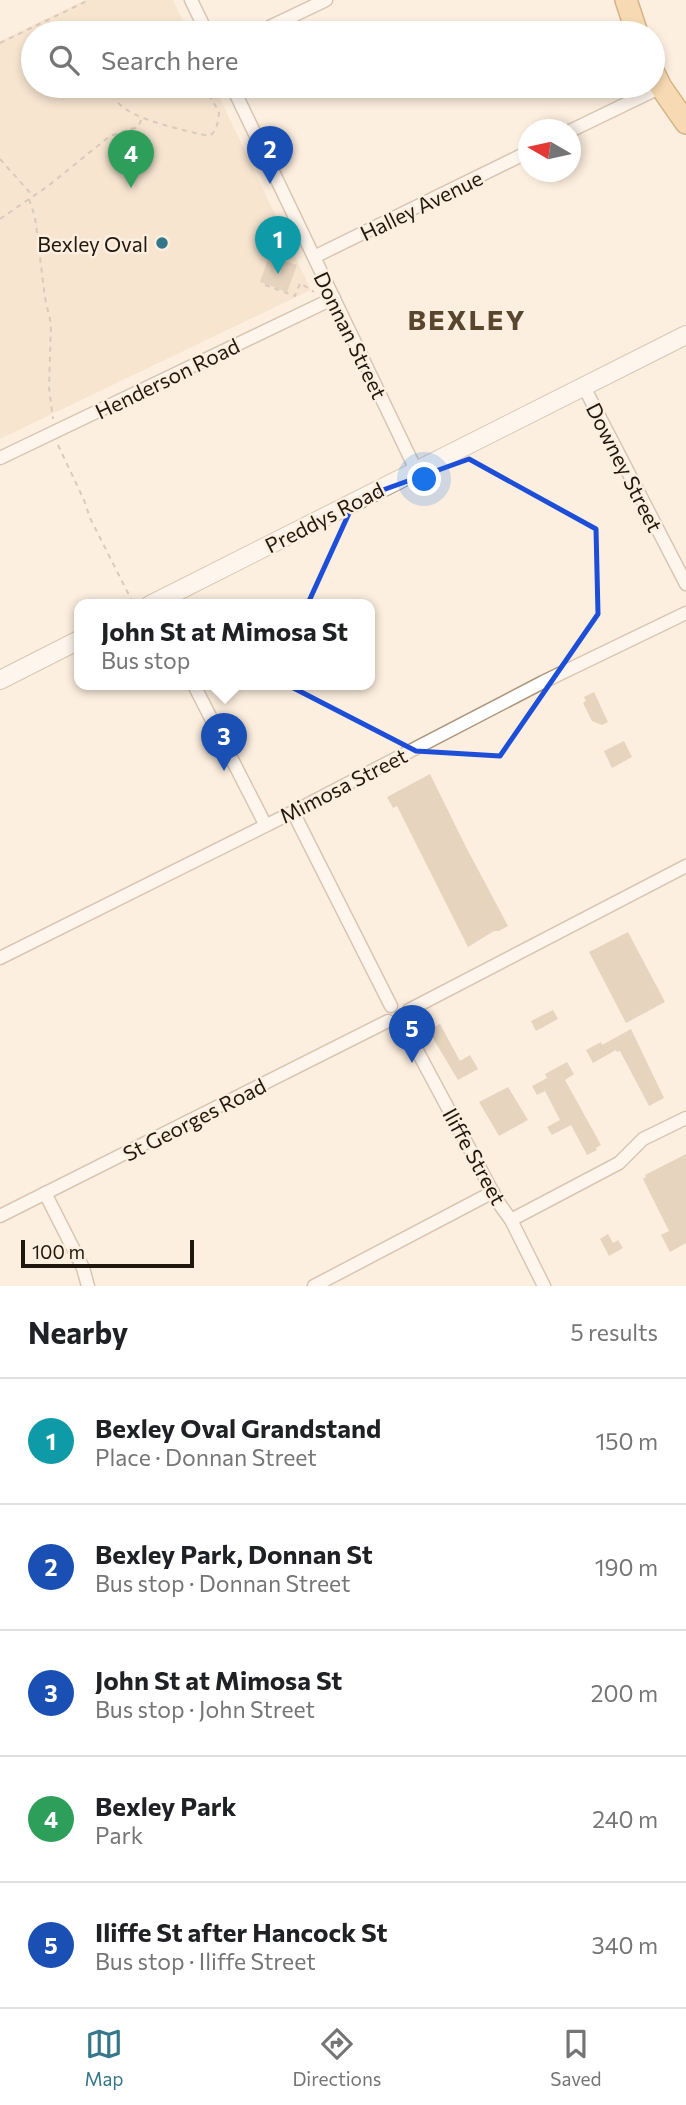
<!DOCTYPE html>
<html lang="en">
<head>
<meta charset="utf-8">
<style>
  body { margin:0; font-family:Commissioner,sans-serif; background:#f6f6f6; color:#202124 }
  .compass { position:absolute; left:518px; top:119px; width:63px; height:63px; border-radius:50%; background:#fff; box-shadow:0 4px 10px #0003; rotate:279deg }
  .scale { position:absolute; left:21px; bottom:18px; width:173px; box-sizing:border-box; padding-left:7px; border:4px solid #20180e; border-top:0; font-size:19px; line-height:24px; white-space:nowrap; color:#20180e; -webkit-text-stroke:5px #fdefdf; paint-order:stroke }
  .you { position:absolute; left:425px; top:480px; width:24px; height:24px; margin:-18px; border:5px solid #fff; border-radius:50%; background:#1a73e8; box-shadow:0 0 0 10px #1a73e833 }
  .badge { display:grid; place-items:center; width:46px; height:46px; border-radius:50%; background:#36768a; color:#fff; font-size:23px; font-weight:700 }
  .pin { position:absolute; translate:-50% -58px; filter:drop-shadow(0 2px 4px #0008) }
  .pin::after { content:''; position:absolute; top:37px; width:24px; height:21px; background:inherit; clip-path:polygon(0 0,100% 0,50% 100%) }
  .popup { position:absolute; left:74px; top:599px; width:301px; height:91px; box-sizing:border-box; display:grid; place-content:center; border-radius:14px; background:#fff; filter:drop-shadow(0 2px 5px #0005); font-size:23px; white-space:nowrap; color:#757577 }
  .popup b { font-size:26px; color:#202124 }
  .popup::after { content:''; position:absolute; left:50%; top:100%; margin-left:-14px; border:14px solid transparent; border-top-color:#fff }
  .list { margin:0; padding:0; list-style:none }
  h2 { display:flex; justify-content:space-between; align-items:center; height:91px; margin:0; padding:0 28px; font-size:30px }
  h2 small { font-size:23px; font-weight:400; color:#757577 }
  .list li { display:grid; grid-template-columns:46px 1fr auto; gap:21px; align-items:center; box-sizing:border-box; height:126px; padding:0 28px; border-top:2px solid #e0e0e0 }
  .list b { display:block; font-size:26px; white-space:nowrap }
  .list p { margin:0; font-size:23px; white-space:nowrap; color:#757577 }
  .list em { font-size:23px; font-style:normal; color:#757577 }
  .icon { flex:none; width:38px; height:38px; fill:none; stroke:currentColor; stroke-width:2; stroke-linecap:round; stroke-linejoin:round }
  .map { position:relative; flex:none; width:686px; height:1286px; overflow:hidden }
  .search { position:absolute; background:#fff; box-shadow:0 4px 10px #0003; left:21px; right:21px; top:21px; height:77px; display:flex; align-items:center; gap:18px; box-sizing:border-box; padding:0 24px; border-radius:38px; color:#757577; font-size:26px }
  .sheet { height:721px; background:#fff }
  nav { display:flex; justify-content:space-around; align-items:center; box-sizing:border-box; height:98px; border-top:2px solid #e0e0e0; background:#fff; font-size:19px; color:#757577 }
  nav a { display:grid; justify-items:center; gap:4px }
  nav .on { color:#36768a }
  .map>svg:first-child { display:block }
  .park { fill:#f0d9be }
  .building { fill:#cab399 }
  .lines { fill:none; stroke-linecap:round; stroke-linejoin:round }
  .minor-casing { stroke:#ac967c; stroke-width:15 }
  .secondary-casing { stroke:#ac967c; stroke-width:20 }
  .primary-casing { stroke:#a06c1f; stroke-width:24 }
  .path { stroke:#ab9f91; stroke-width:2; stroke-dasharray:5 5; stroke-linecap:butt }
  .minor { stroke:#fff; stroke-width:12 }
  .secondary { stroke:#fff; stroke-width:18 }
  .primary { stroke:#efc27e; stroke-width:21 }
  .marked { fill:none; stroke:#1d4ed8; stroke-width:5; stroke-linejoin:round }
  .poi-dot { fill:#36768a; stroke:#fdefdf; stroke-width:2.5 }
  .labels { text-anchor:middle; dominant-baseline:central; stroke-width:5; stroke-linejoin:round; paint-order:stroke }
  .street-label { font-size:21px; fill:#20180e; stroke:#fdefdf }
  .poi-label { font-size:21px; fill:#20180e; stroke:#fdefdf; text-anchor:end }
  .district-label { font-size:28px; font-weight:bold; letter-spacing:2px; fill:#59462e; stroke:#fdefdf }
</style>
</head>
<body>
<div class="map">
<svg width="686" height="1286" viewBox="0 0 686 1286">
  <rect width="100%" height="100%" fill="#fdefdf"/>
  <polygon class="park" points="85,0 173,0 189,33 33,33 33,86 214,86 311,290 0,439 0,41"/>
  <g class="building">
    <polygon points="269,256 297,265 287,292 260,282"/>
    <polygon points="594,692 608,722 602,725 592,721 583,703 586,701 584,697"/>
    <polygon points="624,741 632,757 612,768 604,751"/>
    <polygon points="430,774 466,847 508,926 499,931 494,931 468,947 397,806 393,808 387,797"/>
    <polygon points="628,932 665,1002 626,1023 589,952"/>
    <polygon points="553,1010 558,1019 536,1031 531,1021"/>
    <polygon points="440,1024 460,1061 470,1055 478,1069 458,1080 428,1030"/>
    <polygon points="631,1029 664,1098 649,1106 620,1051 617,1052 616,1050 593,1063 586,1050 601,1042 602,1045"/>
    <polygon points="567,1062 574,1074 565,1080 601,1145 596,1148 597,1150 587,1155 571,1125 552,1135 547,1127 560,1120 545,1091 537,1095 532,1086 547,1078 545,1074"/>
    <polygon points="508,1087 528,1120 499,1136 479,1102"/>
    <polygon points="686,1154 686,1243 670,1252 661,1235 669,1231 643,1179 646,1177 645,1175"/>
    <polygon points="608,1234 613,1243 618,1240 623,1248 609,1256 600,1239"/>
  </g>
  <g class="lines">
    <g class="minor-casing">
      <g id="minor">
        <polyline points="191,0 207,33"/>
        <polyline points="257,33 326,0"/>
        <polyline points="232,86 416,470"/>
        <polyline points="570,131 661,87"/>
        <polyline points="314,257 528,152"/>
        <polyline points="584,387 686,584"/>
        <polyline points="0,458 334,298"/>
        <polyline points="194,685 265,824"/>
        <polyline points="293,812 391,1006"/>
        <polyline points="0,958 293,812 543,682 686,613"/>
        <polyline points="409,1010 686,866"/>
        <polyline points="404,1026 498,1202 511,1220 544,1286"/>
        <polyline points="45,1193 83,1268 88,1286"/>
        <polyline points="0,1216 388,1021"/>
        <polyline points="511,1220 619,1163 643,1139 686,1118"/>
        <polyline points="314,1286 493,1192"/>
      </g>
    </g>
    <g class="secondary-casing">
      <g id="secondary">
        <polyline points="150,605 686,335"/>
        <polyline points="0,680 79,640"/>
      </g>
    </g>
    <g class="primary-casing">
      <g id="primary">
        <polyline points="626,0 637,33"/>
        <polyline points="653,71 661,87 686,123"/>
      </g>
    </g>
    <g class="path">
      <polyline points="0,43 89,0"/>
      <path d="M125,86L118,93L117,101C128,119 187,131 209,136C217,132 218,121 219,112L204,86"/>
      <polyline points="0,159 32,195"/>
      <polyline points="29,199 35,217 45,298 51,324 49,388 53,419"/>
      <polyline points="0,219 48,186 110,136 138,127 143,116"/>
      <polyline points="265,285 295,296 300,283 314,292"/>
      <polyline points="58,445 84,500 90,518 134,605"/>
    </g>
    <use href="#minor" class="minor"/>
    <use href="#secondary" class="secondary"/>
    <use href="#primary" class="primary"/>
  </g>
  <path d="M0 0H686V1286H0ZM469,459L596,529L598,614L500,756L416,751L274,678L355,500Z" fill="#fdefdf" fill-opacity=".55" fill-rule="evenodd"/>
  <path class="marked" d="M469,459L596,529L598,614L500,756L416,751L274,678L355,500Z"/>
  <circle class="poi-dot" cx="162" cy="243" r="7"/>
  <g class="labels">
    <g class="street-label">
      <text transform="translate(421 205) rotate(-26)">Halley Avenue</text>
      <text transform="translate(351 335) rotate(64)">Donnan Street</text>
      <text transform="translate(167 378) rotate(-26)">Henderson Road</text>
      <text transform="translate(625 467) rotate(63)">Downey Street</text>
      <text transform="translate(324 517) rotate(-27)">Preddys Road</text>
      <text transform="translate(343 785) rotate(-27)">Mimosa Street</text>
      <text transform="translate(194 1119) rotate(-27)">St Georges Road</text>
      <text transform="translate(475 1156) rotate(61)">Iliffe Street</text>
    </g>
    <g class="poi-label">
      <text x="148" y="243">Bexley Oval</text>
    </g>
    <g class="district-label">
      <text x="467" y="319">BEXLEY</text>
    </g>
  </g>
</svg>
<svg class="compass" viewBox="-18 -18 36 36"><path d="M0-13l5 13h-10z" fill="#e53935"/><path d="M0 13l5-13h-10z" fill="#757577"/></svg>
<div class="scale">100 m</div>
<div class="you"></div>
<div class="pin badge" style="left:278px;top:274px;background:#0f9aa8">1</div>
<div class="pin badge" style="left:270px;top:184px;background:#1a4fb4">2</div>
<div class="pin badge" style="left:224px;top:771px;background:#1a4fb4">3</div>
<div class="popup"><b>John St at Mimosa St</b>Bus stop</div>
<div class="pin badge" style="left:131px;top:188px;background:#2e9e5b">4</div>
<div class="pin badge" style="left:412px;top:1063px;background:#1a4fb4">5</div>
<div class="search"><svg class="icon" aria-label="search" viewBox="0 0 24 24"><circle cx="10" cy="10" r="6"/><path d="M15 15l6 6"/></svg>Search here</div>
</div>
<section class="sheet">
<h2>Nearby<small>5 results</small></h2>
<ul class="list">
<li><span class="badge" style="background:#0f9aa8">1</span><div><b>Bexley Oval Grandstand</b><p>Place · Donnan Street</p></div><em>150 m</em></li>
<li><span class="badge" style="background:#1a4fb4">2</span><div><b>Bexley Park, Donnan St</b><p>Bus stop · Donnan Street</p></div><em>190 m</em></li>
<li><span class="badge" style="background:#1a4fb4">3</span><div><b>John St at Mimosa St</b><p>Bus stop · John Street</p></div><em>200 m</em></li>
<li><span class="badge" style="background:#2e9e5b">4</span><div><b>Bexley Park</b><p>Park</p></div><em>240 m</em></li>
<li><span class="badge" style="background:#1a4fb4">5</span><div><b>Iliffe St after Hancock St</b><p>Bus stop · Iliffe Street</p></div><em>340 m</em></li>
</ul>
</section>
<nav>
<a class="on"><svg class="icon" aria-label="map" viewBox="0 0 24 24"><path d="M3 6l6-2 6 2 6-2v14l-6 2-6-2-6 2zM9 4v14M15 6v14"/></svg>Map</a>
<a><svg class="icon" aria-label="directions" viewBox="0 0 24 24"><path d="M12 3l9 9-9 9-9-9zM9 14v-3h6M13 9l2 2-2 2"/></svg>Directions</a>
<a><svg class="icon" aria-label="saved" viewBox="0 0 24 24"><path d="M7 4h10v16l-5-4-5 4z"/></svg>Saved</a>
</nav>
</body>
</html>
